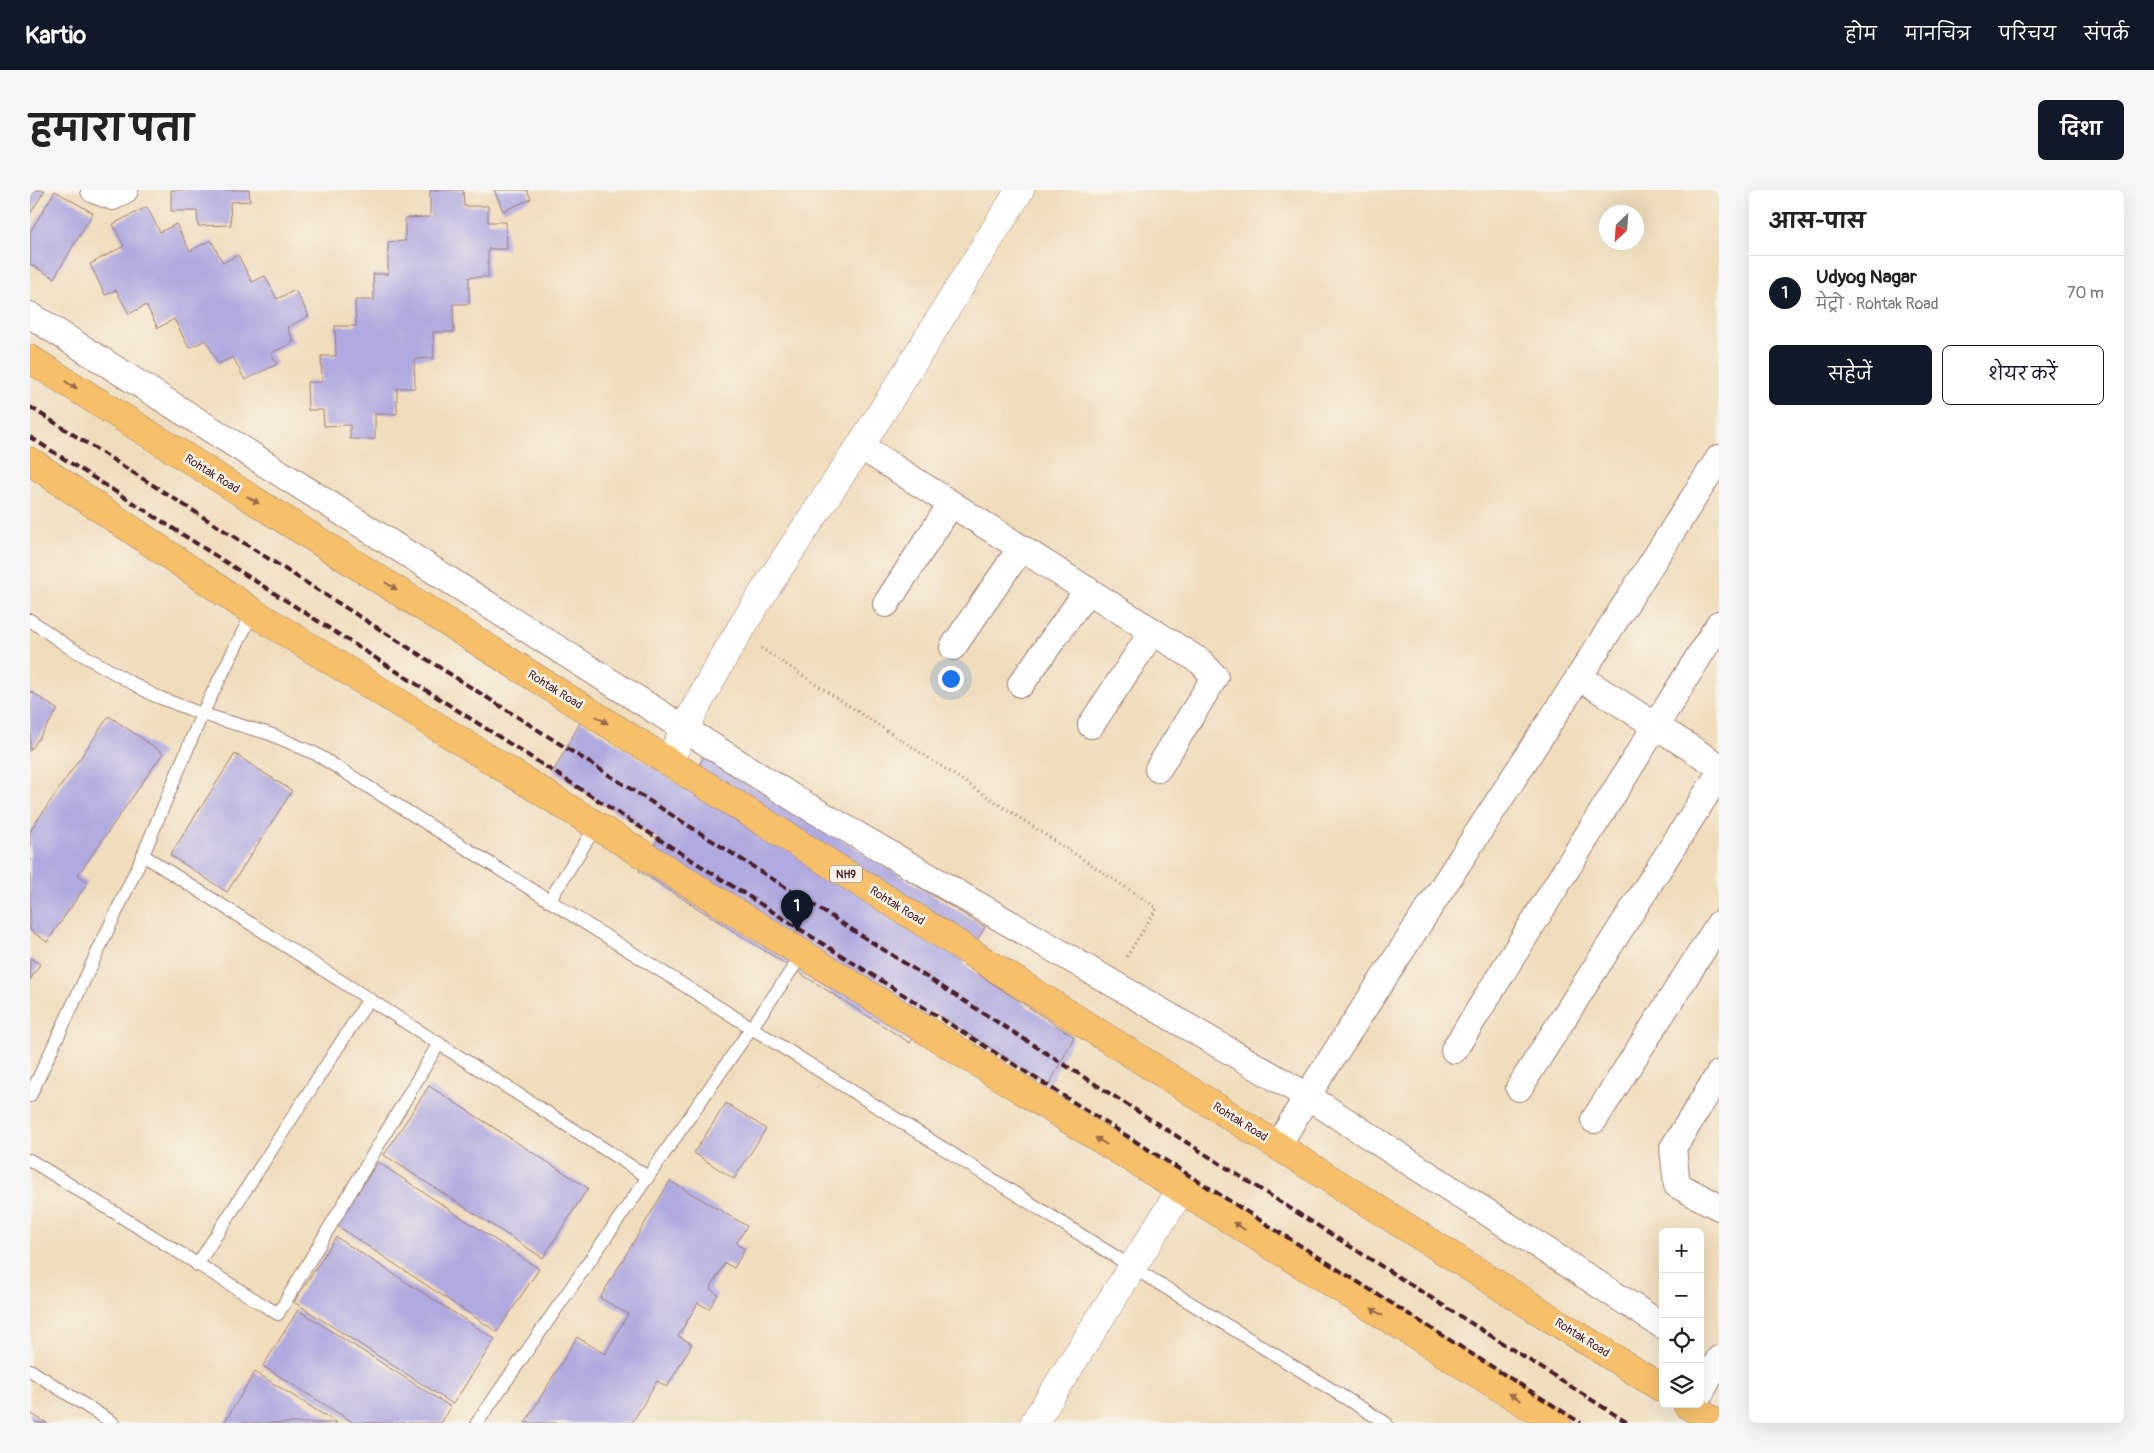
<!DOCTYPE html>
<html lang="hi">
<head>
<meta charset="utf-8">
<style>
  body { margin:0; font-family:Pangolin,"Playpen Sans Deva",sans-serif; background:#f6f6f6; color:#222 }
  .controls { position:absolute; right:15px; bottom:15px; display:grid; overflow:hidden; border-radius:8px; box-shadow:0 5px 20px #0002 }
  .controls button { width:45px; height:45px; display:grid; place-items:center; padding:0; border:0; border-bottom:1px solid #e0e0e0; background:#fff; color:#222; font:25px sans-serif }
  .compass { position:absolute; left:1569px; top:15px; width:45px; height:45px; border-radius:50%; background:#fff; box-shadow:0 5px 20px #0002; rotate:205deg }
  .you { position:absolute; left:920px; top:488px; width:18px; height:18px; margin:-12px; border:4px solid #fff; border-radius:50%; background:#1a73e8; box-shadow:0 0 0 8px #1a73e833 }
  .badge { display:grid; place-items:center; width:32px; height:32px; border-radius:50%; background:#111827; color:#fff; font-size:16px; font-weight:700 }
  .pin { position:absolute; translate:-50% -41px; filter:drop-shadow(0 1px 2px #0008) }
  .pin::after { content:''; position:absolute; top:26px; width:18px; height:15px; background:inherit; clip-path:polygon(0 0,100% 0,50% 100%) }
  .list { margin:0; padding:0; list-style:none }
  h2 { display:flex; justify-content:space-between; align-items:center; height:65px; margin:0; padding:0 20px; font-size:21px }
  h2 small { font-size:16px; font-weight:400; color:#767676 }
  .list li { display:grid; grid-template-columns:32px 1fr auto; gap:15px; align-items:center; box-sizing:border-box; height:75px; padding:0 20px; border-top:1px solid #e0e0e0 }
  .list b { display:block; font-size:19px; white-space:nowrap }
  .list p { margin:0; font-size:16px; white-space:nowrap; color:#767676 }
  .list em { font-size:16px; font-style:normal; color:#767676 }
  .actions { display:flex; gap:10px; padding:15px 20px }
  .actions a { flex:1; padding:11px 0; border:1px solid #111827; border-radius:8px; text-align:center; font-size:18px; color:#111827 }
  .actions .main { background:#111827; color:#fff }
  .icon { flex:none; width:28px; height:28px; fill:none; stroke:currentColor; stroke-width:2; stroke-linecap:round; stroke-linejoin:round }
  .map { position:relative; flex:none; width:1689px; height:1233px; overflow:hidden; border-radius:8px }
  header { display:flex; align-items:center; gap:30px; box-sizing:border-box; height:70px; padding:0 25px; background:#111827; color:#fff }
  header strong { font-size:24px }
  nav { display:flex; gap:28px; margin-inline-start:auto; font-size:18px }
  .intro { display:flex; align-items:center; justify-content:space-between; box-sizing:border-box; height:120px; padding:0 30px }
  h1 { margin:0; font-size:35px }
  .button { padding:12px 22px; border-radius:8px; background:#111827; color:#fff; font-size:18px; font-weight:700 }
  main { display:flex; gap:30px; padding:0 30px }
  aside { flex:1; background:#fff; border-radius:8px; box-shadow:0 5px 20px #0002 }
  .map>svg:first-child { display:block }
  .building { fill:#b1aae0 }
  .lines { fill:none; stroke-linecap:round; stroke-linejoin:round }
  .service-casing { stroke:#9d7e74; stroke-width:14 }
  .minor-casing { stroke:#9d7e74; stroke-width:28 }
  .tertiary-casing { stroke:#9d7e74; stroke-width:29 }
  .trunk-casing { stroke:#9d7e74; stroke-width:29 }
  .path { stroke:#9d7e74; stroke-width:3; stroke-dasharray:1 4; stroke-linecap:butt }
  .service { stroke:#fff; stroke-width:12 }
  .minor { stroke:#fff; stroke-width:26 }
  .tertiary { stroke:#fff; stroke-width:28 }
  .trunk { stroke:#f6c06b; stroke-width:28 }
  .rail { stroke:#4a1f2b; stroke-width:4; stroke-dasharray:8 4; stroke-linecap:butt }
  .oneway { fill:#976748 }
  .labels { text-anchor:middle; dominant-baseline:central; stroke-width:5; stroke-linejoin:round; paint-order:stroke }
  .shield { fill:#f7f3e8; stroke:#7e5f64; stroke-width:1 }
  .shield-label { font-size:11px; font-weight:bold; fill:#4a1f2b }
  .street-label { font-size:12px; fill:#4a1f2b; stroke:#f7f3e8 }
</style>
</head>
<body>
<header>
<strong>Kartio</strong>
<nav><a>होम</a><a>मानचित्र</a><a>परिचय</a><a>संपर्क</a></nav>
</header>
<div class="intro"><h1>हमारा पता</h1><a class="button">दिशा</a></div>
<main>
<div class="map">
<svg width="1689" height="1233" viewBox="0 0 1689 1233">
  <rect width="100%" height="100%" fill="#f7f3e8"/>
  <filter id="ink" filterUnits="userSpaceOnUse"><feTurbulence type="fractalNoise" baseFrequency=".02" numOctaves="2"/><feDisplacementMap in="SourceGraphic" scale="10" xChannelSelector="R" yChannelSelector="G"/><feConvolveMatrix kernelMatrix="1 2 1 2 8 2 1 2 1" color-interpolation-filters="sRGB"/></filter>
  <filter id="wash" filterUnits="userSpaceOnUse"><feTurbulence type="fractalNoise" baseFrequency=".0096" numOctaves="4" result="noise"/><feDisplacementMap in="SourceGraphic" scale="20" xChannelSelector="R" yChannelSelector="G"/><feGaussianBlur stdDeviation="1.12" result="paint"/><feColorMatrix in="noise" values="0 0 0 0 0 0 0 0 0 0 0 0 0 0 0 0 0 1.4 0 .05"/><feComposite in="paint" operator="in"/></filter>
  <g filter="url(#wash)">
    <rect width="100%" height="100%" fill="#f0ddbc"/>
    <g id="blocks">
      <g class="building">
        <polygon points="0,0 15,0 0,24"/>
        <polygon points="141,0 219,0 220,11 200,12 201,35 168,36 167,21 141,21"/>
        <polygon points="400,0 433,0 434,16 458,16 458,32 476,32 477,59 458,59 458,87 439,87 439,114 423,114 424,142 403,142 404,168 384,169 385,198 367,198 367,224 345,224 345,249 320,249 320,235 294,236 293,220 278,220 277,192 292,192 291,166 306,166 305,136 326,136 325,110 344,110 343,84 358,84 358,52 375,51 375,28 400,27"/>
        <polygon points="464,0 497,0 501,9 473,21"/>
        <polygon points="25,1 63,23 24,88 0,74 0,42"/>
        <polygon points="117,17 130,42 146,34 160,61 181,50 193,73 208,65 222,92 235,86 247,109 265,100 279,126 257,137 264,152 241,163 247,174 215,190 203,167 188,174 176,150 159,158 144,129 128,138 116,115 99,124 86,100 75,105 60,74 94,56 83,34"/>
        <polygon points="0,501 28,520 0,561"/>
        <polygon points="79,526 133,563 48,685 58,692 17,752 0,740 0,641"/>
        <polygon points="551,531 657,599 674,566 955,737 933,774 1044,847 1019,895 902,821 880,853 609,681 628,649 523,582"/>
        <polygon points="205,564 262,601 197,702 140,665"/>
        <polygon points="0,768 10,774 0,790"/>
        <polygon points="399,896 558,998 513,1068 354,965"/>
        <polygon points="696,913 736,939 704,989 664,963"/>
        <polygon points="348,972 509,1079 467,1142 306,1035"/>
        <polygon points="640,991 717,1036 706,1054 715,1059 704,1078 695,1073 680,1099 688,1104 679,1119 668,1113 648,1146 662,1154 637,1197 627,1191 602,1233 495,1233 547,1147 575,1164 598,1124 570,1108"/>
        <polygon points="306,1047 465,1149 423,1214 264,1112"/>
        <polygon points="268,1120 421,1217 411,1233 324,1233 233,1176"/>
        <polygon points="225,1182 307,1233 194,1233"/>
        <polygon points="0,1223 17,1233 0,1233"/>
      </g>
    </g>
  </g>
  <g filter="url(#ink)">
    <use href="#blocks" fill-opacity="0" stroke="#9d7e74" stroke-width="1"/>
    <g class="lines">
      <g class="service-casing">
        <g id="service">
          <polyline points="0,430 37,456 123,505 172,524 240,544 286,564 1102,1077 1356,1233"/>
          <polyline points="113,665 618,987"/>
          <polyline points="519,711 566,636"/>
          <polyline points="0,906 113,665 172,524 223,422"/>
          <polyline points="0,970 248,1124 409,853"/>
          <polyline points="167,1075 339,809"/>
          <polyline points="0,1180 83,1233"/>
          <polyline points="447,1233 772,765"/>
        </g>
      </g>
      <g class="minor-casing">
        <g id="minor">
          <polyline points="64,0 83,7 95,0"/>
          <polyline points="0,125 767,610 1277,906 1633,1136"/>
          <polyline points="830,256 1171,472 1185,487 1128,579"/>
          <polyline points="856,414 921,314"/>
          <polyline points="923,457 991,358"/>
          <polyline points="1549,487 1689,576"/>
          <polyline points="991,494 1058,400"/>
          <polyline points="1061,535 1123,441"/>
          <polyline points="1424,860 1689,434"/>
          <polyline points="1689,884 1643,958 1647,995 1689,1017"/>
          <polyline points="1489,898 1689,584"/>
          <polyline points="1564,930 1689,734"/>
          <polyline points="1248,956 1277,906 1549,487 1689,268"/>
          <polyline points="1670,1204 1689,1169"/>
        </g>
      </g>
      <g class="tertiary-casing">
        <g id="tertiary">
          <path d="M639,572C689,462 759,363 826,262C882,176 935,87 990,0"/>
          <polyline points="1004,1233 1151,1000"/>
        </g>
      </g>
      <g class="trunk-casing">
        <g id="trunk">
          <polyline points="0,169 1633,1199"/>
          <polyline points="0,271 223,422 1527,1233"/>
          <polyline points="1657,1214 1686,1233"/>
        </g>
      </g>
      <polyline class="path" points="731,458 1127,718 1096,768"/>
      <use href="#service" class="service"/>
      <use href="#minor" class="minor"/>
      <use href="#tertiary" class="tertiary"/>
      <use href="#trunk" class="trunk"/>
      <g class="rail">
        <polyline points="0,217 1598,1233"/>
        <polyline points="0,247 768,738 1551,1233"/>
      </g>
    </g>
    <defs><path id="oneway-solid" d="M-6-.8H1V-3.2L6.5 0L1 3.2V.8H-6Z" transform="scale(1.25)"/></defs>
    <g class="oneway">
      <use href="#oneway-solid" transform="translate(41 195) rotate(32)"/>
      <use href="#oneway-solid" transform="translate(223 310) rotate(32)"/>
      <use href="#oneway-solid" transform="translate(361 396) rotate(32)"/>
      <use href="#oneway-solid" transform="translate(572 530) rotate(32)"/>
      <use href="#oneway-solid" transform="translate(1071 951) rotate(-148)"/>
      <use href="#oneway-solid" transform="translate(1209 1036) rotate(-148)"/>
      <use href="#oneway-solid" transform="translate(1347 1122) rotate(-148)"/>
      <use href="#oneway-solid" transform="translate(1485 1207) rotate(-148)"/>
    </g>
  </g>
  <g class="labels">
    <rect class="shield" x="800" y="675.5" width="32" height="17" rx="4"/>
    <g class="shield-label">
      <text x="816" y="684">NH9</text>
    </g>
    <g class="street-label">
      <text transform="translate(182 284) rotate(32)">Rohtak Road</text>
      <text transform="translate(525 500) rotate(32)">Rohtak Road</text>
      <text transform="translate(867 716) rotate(32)">Rohtak Road</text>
      <text transform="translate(1210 932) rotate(32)">Rohtak Road</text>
      <text transform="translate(1552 1148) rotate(32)">Rohtak Road</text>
    </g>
  </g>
</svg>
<div class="controls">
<button>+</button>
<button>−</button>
<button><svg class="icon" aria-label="locate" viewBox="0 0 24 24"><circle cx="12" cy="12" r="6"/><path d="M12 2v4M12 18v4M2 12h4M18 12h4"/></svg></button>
<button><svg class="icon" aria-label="layers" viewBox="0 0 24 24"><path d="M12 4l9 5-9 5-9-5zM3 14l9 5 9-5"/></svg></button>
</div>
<svg class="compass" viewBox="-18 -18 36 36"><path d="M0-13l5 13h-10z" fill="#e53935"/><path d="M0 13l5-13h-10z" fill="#767676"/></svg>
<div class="you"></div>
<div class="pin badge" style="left:767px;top:741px">1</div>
</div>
<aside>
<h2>आस-पास<small></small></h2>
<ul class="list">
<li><span class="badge">1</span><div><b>Udyog Nagar</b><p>मेट्रो · Rohtak Road</p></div><em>70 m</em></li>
</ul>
<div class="actions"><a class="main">सहेजें</a><a>शेयर करें</a></div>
</aside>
</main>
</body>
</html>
